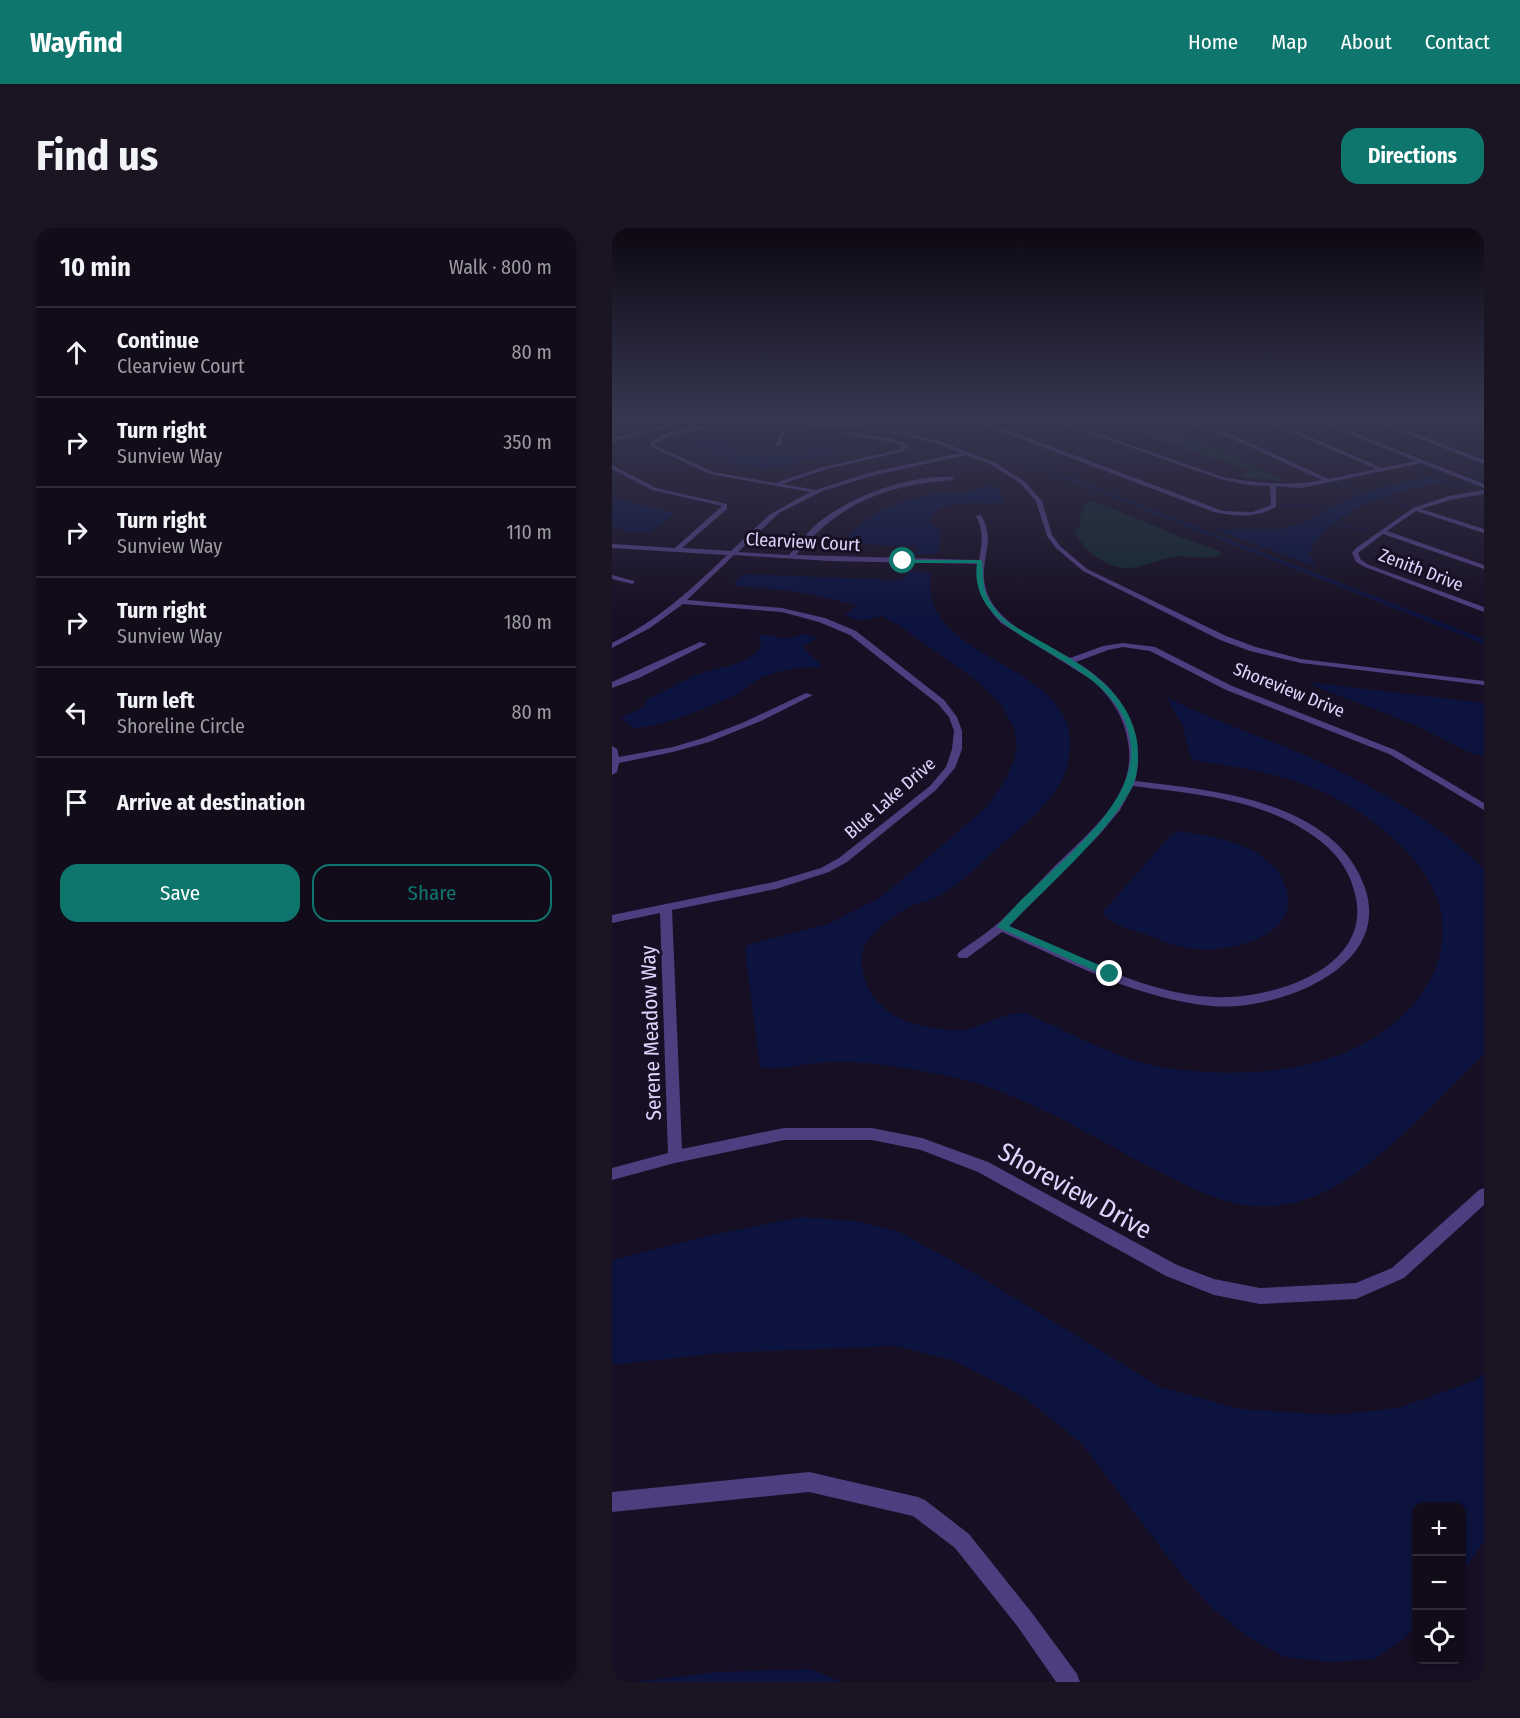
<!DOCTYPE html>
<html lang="en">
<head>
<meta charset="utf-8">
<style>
  body { margin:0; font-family:"Fira Sans Condensed",sans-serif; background:#1a1423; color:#f1f3f6 }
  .controls { position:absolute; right:18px; bottom:18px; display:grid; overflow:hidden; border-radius:12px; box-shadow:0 3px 9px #0003 }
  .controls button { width:54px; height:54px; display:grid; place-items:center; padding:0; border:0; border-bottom:2px solid #302b39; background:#110b1a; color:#f1f3f6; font:30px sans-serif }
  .stop { position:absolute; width:18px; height:18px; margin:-14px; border:4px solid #0f766e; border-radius:50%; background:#fff }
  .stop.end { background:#0f766e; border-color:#fff; box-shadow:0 2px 6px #0008 }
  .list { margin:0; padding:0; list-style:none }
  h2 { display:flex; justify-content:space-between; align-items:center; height:78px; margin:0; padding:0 24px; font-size:26px }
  h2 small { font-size:20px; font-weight:400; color:#9c9ba2 }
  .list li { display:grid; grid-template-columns:39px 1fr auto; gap:18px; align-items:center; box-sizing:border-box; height:90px; padding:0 24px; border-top:2px solid #302b39 }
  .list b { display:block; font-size:22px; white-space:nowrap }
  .list p { margin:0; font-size:20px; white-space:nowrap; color:#9c9ba2 }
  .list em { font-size:20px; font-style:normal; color:#9c9ba2 }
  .actions { display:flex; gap:12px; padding:18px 24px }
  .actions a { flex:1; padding:14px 0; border:2px solid #0f766e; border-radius:18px; text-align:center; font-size:21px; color:#0f766e }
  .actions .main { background:#0f766e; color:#fff }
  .icon { flex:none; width:33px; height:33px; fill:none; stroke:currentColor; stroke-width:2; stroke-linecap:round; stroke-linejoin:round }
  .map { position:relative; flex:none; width:872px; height:1454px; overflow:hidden; border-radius:18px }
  header { display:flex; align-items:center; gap:36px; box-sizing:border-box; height:84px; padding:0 30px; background:#0f766e; color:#fff }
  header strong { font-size:28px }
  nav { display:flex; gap:33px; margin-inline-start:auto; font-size:21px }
  .intro { display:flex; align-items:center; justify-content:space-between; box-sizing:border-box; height:144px; padding:0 36px }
  h1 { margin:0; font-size:42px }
  .button { padding:15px 27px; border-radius:18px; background:#0f766e; color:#fff; font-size:21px; font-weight:700 }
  main { display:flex; gap:36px; padding:0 36px }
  aside { flex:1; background:#110b1a; border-radius:18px; box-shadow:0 3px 9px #0003 }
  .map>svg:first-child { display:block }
  .green { fill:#13272c }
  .water { fill:#0c133e }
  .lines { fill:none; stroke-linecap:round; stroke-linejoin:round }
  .stream { stroke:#0c133e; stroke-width:1.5 }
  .canal { fill:#0c133e; fill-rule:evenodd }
  .minor { fill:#4e3d7f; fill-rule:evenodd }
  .route { fill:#0f766e }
  .labels { text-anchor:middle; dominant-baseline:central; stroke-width:6; stroke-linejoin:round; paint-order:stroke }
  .far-street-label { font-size:18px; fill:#e1d3fd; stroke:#170f23 }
  .street-label { font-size:21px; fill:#e1d3fd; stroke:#170f23 }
  .near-street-label { font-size:26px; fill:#e1d3fd; stroke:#170f23 }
</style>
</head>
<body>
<header>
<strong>Wayfind</strong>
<nav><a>Home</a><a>Map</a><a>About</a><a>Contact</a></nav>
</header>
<div class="intro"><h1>Find us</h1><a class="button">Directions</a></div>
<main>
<aside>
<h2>10 min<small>Walk · 800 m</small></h2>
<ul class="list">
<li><svg class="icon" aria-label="ahead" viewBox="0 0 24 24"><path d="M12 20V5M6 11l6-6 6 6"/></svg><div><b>Continue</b><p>Clearview Court</p></div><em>80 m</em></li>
<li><svg class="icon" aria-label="right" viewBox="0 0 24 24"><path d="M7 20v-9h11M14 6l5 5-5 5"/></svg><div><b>Turn right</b><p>Sunview Way</p></div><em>350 m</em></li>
<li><svg class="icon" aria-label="right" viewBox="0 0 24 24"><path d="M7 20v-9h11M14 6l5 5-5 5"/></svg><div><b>Turn right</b><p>Sunview Way</p></div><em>110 m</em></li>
<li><svg class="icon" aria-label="right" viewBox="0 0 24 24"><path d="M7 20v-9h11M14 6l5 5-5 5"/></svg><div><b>Turn right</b><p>Sunview Way</p></div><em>180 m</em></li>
<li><svg class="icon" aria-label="left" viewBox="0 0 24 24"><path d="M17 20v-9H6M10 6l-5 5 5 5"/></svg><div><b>Turn left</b><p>Shoreline Circle</p></div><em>80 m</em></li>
<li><svg class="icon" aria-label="arrive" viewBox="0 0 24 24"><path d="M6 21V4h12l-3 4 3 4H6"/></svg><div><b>Arrive at destination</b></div></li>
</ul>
<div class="actions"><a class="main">Save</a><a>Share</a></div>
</aside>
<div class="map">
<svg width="872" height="1454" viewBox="0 0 872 1454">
  <rect width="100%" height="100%" fill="#170f23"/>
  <g class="green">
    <path d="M0,189C10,189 18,188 26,196V202L0,209Z"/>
    <polygon points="94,189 225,190 214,194 105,191"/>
    <polygon points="285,189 289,189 325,203 310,208 279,201 230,194 233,191 280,196 289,194 290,191"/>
    <polygon points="307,189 356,189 347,194 346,204"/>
    <path d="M484,189C549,189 612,225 671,253L632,249L627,248L639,242L492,194L472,197L465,195Z"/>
    <path d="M474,274H479C523,287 564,310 608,323L610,326C598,333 578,327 564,329C549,330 534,338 519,340C497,342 472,324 463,304L469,296L468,288Z"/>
  </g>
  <g class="water">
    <polygon points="91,209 129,210 121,216 121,222 133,227 156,229 186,226 212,215 246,220 155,242 126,236 74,215 77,212"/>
    <path d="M818,248L833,253C786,263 721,278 697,325L705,339L601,301H669L685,297L730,274L764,261Z"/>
    <path d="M379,258L386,261L392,274C373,278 328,267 318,292L321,297L330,303L327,322L323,326H302L305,320L303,318L230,316C250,287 289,271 323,266C331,265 339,266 347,265C358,264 368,259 379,258Z"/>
    <polygon points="0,270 64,285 38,305 15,304 0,298"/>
    <path d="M302,343L319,345C304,432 454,432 458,512C458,529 455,545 446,559C429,585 401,606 378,627C363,640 347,657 329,667C321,672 313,673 304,676C287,683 268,697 257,711C250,719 248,731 250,741C260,786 296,799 339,802C365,805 387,784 413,785C464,807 513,837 570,842C626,848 692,845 743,820C795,795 843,743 828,680C817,634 765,592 725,571C682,547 633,540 585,533L579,530L571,499L555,469C600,493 648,508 695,528C758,556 823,592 872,641V826C829,867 783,920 734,952C701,973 661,985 622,975C591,968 562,951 534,937C472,904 409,864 340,849C296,840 250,831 205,835C192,836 156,844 148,838L133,723L135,717L216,696L265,671L285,656L376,578L394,551L402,533L405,518L402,501L389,476L364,452L285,396L269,388C255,392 245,395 233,386L246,377L187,364L126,358L122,356L129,348L133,346L287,352L293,349L295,345Z"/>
    <path d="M192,406L205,410L190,419L211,439C191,439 170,441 151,449C140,453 134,462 124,467C96,479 52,499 21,500L9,490L33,479L35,471C54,464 72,451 90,445C110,438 136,438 149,419L147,407H159L174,411Z"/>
    <polygon points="703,455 872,475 872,528 860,526 803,497 697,456"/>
    <path d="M567,603C599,608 636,613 660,637C669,645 674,657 676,669C681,711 613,724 583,721C566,720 550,713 535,707C522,702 498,698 491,684L559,607Z"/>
    <polygon points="189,989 244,993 288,1004 362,1045 548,1159 628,1181 722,1187 786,1180 862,1153 872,1145 872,1313 850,1346 850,1278 804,1278 804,1398 792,1411 762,1431 717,1434 672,1429 635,1408 601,1381 569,1346 470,1216 412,1169 343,1133 284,1118 108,1125 0,1137 0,1032 104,1006"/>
    <polygon points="199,1441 229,1454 22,1454 107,1444"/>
  </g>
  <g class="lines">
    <g class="stream">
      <polyline points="577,192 587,189"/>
      <polyline points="318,196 331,193"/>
      <polyline points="548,200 567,195"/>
      <polyline points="809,236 820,242 823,249"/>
      <polyline points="853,246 872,242"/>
      <polyline points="829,252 862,258"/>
      <polyline points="723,255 753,264"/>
      <polyline points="763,270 796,279"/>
      <polyline points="669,277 721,279"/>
      <polyline points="722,295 757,304"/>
      <polyline points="638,323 652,318"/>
    </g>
    <polygon class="canal" points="298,189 304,189 872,411 872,416"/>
    <g class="minor">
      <path d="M390,189H396L382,197L611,283L641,284L659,277L658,258L636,257L608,251L431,189H438L611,249C644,255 678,259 710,252L614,208L552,189H559L618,206L717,251L764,241L688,208L636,189H643L692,206L770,240L804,233L696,189H702L872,256V260L809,235L690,260L664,258V279C644,290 624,289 602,284L377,199L380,193Z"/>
      <polygon points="753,189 759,189 872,232 872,236"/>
      <polygon points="838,189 872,194 872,196 840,190"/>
      <path d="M80,191L231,196L289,204L330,214L382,234L412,253L430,273L440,307L448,318L475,341L614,408L644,419L689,431L872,453V457L689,435L638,423L608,412L471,343L444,320L435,308L424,273L408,255L378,236L354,227L259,248L211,263L167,285L126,324L177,327C187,316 195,304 206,295C239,268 299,246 342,249L340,252C274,257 227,275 184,327L367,332C370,315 372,303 364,288L369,287C381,308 374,319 372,341C368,390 424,410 458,430L491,418L511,415L543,419L620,458L783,522L872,575V582L777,526L614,462L538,423L511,419L496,422L464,434C507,459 536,502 523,553C588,561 664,567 717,609C734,623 746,640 753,660C781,742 661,784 599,778C525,771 457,734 390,704L355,730H347L345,727L347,724C359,715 372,707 384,697C404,680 421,660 439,642C474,606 526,570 516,514C512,488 499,469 480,452L389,395C373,378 362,360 366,336L217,333L122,327L75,372L170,380L213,390L244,403L332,472L345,489L350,503V521L343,540L324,562L235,634L217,644L164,661L60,682L70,921L172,900H260L310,910L376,934L565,1037L602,1051L648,1060L744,1055L780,1040L867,962L872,960V977L792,1050L744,1071L648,1076L602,1067L554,1048L366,944L309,922L260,912H172L63,935L0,952V940L56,925L48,685L0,695V687L162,654L209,640L227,630L318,558L334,539L340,521L342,503L337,489L326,476L238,407L207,394L170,384L71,376L38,400L0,420V415C45,393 80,361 115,327L0,320V316L63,320L110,278L40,262L0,241V237L44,260L115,276V281L70,320L119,323L157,287L198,264L98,246L37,218C44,203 85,198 102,198L100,200L59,207L42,217L101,244L163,255L211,239L285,222L291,218L280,214L234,206L232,204L281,211L298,218L289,224L215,241L170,256L204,262L256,245L349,225L326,216L289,206L231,198L80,193L0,214V210ZM521,558C583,566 651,571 703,609C721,622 735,638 741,659C768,738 663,772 602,769C533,767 460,725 397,698L488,606L508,582Z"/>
      <polygon points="174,200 178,201 171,208 168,218 164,218 167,207"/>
      <polygon points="872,262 872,266 838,272 809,281 872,301 872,305 804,283 775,303 872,337 872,341 771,306 746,325 749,332 757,337 872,379 872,384 753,339 744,334 740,325 744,320 801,280 837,268"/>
      <polygon points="0,347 22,353 23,354 20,356 0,351"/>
      <polygon points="88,414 95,416 27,450 0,460 0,454"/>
      <polygon points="194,465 201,467 149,493 97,514 61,524 7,535 5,544 0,547 0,518 5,521 7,529 61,519 91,510 130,495"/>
      <polygon points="197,1244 306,1269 313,1272 357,1306 420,1385 465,1446 468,1454 444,1454 406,1399 343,1320 301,1288 197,1264 0,1284 0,1264"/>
    </g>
  </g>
  <linearGradient id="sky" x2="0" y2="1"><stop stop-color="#0d0813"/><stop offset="0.48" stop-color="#363750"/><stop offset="1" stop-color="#363750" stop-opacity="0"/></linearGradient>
  <rect width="872" height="393" fill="url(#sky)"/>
  <path class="route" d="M289,332H370C372,354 369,364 385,383C393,394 407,401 418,407C460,432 512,455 524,508C527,522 527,544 521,557C499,604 433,660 397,698L501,743V748H494L385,699C423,649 523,588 519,520C513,421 353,423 365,335H291Z"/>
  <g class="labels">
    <g class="far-street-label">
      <text transform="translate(191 314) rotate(3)">Clearview Court</text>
      <text transform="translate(809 342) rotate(21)">Zenith Drive</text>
      <text transform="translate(677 462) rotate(22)">Shoreview Drive</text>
      <text transform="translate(278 570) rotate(-41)">Blue Lake Drive</text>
    </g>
    <g class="street-label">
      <text transform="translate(39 805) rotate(-92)">Serene Meadow Way</text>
    </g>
    <g class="near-street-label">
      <text transform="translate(463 963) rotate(29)">Shoreview Drive</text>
    </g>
  </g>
</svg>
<div class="controls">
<button>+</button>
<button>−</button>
<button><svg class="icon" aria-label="locate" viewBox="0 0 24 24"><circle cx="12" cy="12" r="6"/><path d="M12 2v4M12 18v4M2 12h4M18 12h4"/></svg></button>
</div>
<div class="stop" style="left:291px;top:333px"></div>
<div class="stop end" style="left:498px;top:746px"></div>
</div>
</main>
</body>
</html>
